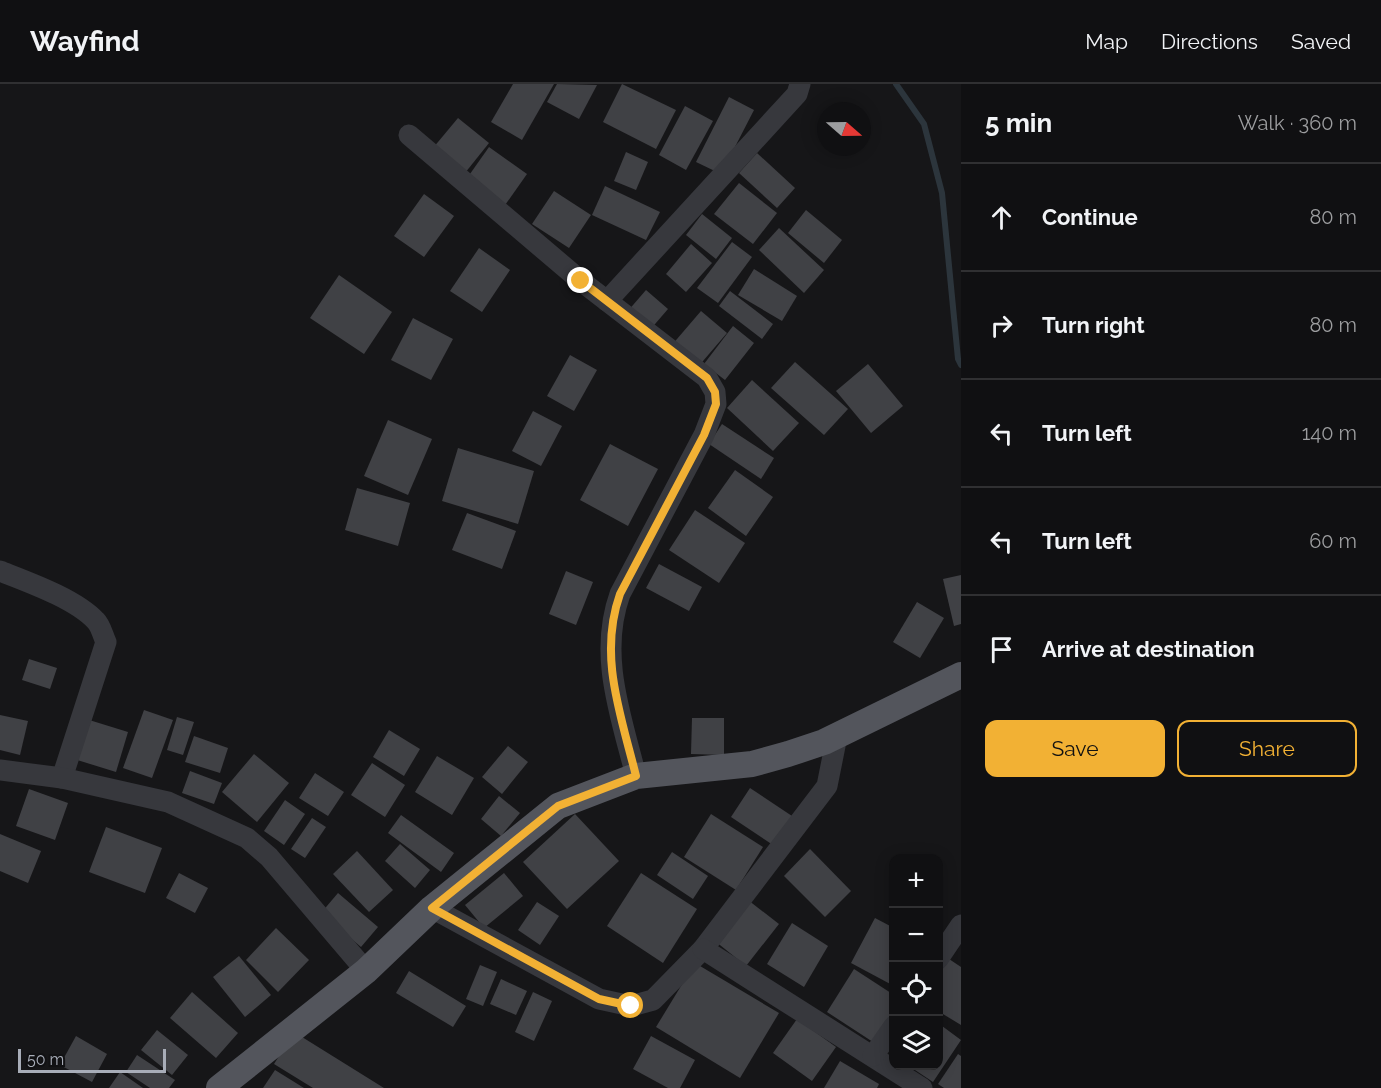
<!DOCTYPE html>
<html lang="en">
<head>
<meta charset="utf-8">
<style>
  body { margin:0; font-family:Raleway,sans-serif; background:#1e1e20; color:#f1f3f6 }
  .controls { position:absolute; right:18px; bottom:18px; display:grid; overflow:hidden; border-radius:12px; box-shadow:0 3px 15px #0003 }
  .controls button { width:54px; height:54px; display:grid; place-items:center; padding:0; border:0; border-bottom:2px solid #303032; background:#101012; color:#f1f3f6; font:30px sans-serif }
  .compass { position:absolute; left:817px; top:18px; width:54px; height:54px; border-radius:50%; background:#101012; box-shadow:0 3px 15px #0003; rotate:110deg }
  .scale { position:absolute; left:18px; bottom:15px; width:148px; box-sizing:border-box; padding-left:6px; border:3px solid #a8adb8; border-top:0; font-size:16px; line-height:21px; white-space:nowrap; color:#a8adb8; -webkit-text-stroke:4px #111113; paint-order:stroke }
  .stop { position:absolute; width:18px; height:18px; margin:-14px; border:4px solid #f2b134; border-radius:50%; background:#fff }
  .stop.end { background:#f2b134; border-color:#fff; box-shadow:0 2px 6px #0008 }
  .list { margin:0; padding:0; list-style:none }
  h2 { display:flex; justify-content:space-between; align-items:center; height:78px; margin:0; padding:0 24px; font-size:26px }
  h2 small { font-size:20px; font-weight:400; color:#9c9d9f }
  .list li { display:grid; grid-template-columns:39px 1fr auto; gap:18px; align-items:center; box-sizing:border-box; height:108px; padding:0 24px; border-top:2px solid #303032 }
  .list b { display:block; font-size:22px; white-space:nowrap }
  .list em { font-size:20px; font-style:normal; color:#9c9d9f }
  .actions { display:flex; gap:12px; padding:18px 24px }
  .actions a { flex:1; padding:14px 0; border:2px solid #f2b134; border-radius:12px; text-align:center; font-size:21px; color:#f2b134 }
  .actions .main { background:#f2b134; color:#111 }
  .icon { flex:none; width:33px; height:33px; fill:none; stroke:currentColor; stroke-width:2; stroke-linecap:round; stroke-linejoin:round }
  .map { position:relative; flex:none; width:961px; height:1004px; overflow:hidden }
  header { display:flex; align-items:center; gap:36px; box-sizing:border-box; height:84px; padding:0 30px; background:#101012; border-bottom:2px solid #303032 }
  header strong { font-size:28px }
  nav { display:flex; gap:33px; margin-inline-start:auto; font-size:21px }
  main { display:flex }
  aside { flex:1; background:#101012 }
  .map>svg:first-child { display:block }
  .lines { fill:none; stroke-linecap:round; stroke-linejoin:round }
  .stream { stroke:#2c353c; stroke-width:6 }
  .building { fill:#404145 }
  .minor { stroke:#37383d; stroke-width:21 }
  .major { stroke:#53555c; stroke-width:26 }
  .route { stroke:#f2b134; stroke-width:8 }
</style>
</head>
<body>
<header>
<strong>Wayfind</strong>
<nav><a>Map</a><a>Directions</a><a>Saved</a></nav>
</header>
<main>
<div class="map">
<svg width="961" height="1004" viewBox="0 0 961 1004">
  <rect width="100%" height="100%" fill="#161618"/>
  <g class="lines">
    <polyline class="stream" points="896,0 924,40 942,109 958,275 961,281"/>
  </g>
  <g class="building">
    <polygon points="513,0 554,0 522,56 491,38"/>
    <polygon points="557,0 597,1 579,35 547,18"/>
    <polygon points="622,0 676,26 656,65 603,38"/>
    <polygon points="729,13 754,26 721,90 696,78"/>
    <polygon points="685,22 713,37 686,86 659,71"/>
    <polygon points="458,34 489,59 465,89 433,64"/>
    <polygon points="489,63 527,90 503,124 465,97"/>
    <polygon points="626,68 648,78 636,106 614,97"/>
    <polygon points="757,69 795,104 777,124 739,89"/>
    <polygon points="739,99 777,129 753,160 714,130"/>
    <polygon points="605,102 660,128 646,156 592,131"/>
    <polygon points="554,107 591,131 569,164 532,140"/>
    <polygon points="424,110 454,132 424,173 394,152"/>
    <polygon points="806,126 842,156 824,179 788,149"/>
    <polygon points="702,130 732,154 716,175 686,151"/>
    <polygon points="779,144 824,186 804,209 759,166"/>
    <polygon points="732,158 752,173 718,219 697,204"/>
    <polygon points="691,160 712,179 686,208 666,190"/>
    <polygon points="479,164 510,186 482,228 450,207"/>
    <polygon points="754,185 797,212 782,237 738,211"/>
    <polygon points="339,191 392,228 364,270 310,234"/>
    <polygon points="646,206 668,225 649,247 627,228"/>
    <polygon points="730,207 773,240 762,255 719,222"/>
    <polygon points="701,227 727,249 697,284 671,262"/>
    <polygon points="413,234 453,255 431,296 391,276"/>
    <polygon points="733,242 754,259 725,296 704,280"/>
    <polygon points="570,271 597,286 574,327 547,312"/>
    <polygon points="795,278 848,325 824,351 771,304"/>
    <polygon points="868,280 903,322 871,349 836,307"/>
    <polygon points="752,296 799,339 773,367 727,324"/>
    <polygon points="533,327 562,342 541,382 512,367"/>
    <polygon points="388,336 432,355 408,411 364,392"/>
    <polygon points="722,340 774,374 761,395 709,360"/>
    <polygon points="610,360 658,385 628,442 580,416"/>
    <polygon points="458,364 534,387 518,440 442,417"/>
    <polygon points="735,386 773,413 746,452 708,424"/>
    <polygon points="357,404 410,419 398,462 345,446"/>
    <polygon points="695,426 745,459 719,499 669,466"/>
    <polygon points="467,429 516,447 502,485 452,466"/>
    <polygon points="659,480 702,503 689,527 646,504"/>
    <polygon points="566,487 593,498 576,541 549,530"/>
    <polygon points="961,491 961,540 954,542 943,495"/>
    <polygon points="917,518 944,534 920,574 893,558"/>
    <polygon points="29,575 57,584 50,605 22,596"/>
    <polygon points="144,626 173,636 152,694 123,684"/>
    <polygon points="0,631 28,637 20,671 0,666"/>
    <polygon points="177,633 194,638 183,671 167,666"/>
    <polygon points="692,634 724,634 724,671 691,670"/>
    <polygon points="86,635 128,648 116,688 74,675"/>
    <polygon points="389,646 420,665 404,692 373,673"/>
    <polygon points="194,652 228,664 220,689 185,678"/>
    <polygon points="508,662 528,678 502,710 482,693"/>
    <polygon points="254,670 289,699 257,738 222,708"/>
    <polygon points="437,672 474,694 452,731 415,708"/>
    <polygon points="372,679 405,701 385,733 351,711"/>
    <polygon points="190,687 222,699 214,720 182,709"/>
    <polygon points="315,689 344,708 328,732 299,714"/>
    <polygon points="750,704 792,732 773,761 731,733"/>
    <polygon points="29,705 68,719 55,756 16,742"/>
    <polygon points="499,712 520,729 501,752 481,735"/>
    <polygon points="285,716 305,730 284,761 264,747"/>
    <polygon points="575,730 619,777 567,825 523,778"/>
    <polygon points="711,730 763,763 736,806 684,773"/>
    <polygon points="401,731 454,769 441,788 388,749"/>
    <polygon points="312,734 326,743 305,774 291,765"/>
    <polygon points="106,743 162,764 145,809 89,788"/>
    <polygon points="0,750 41,767 28,799 0,787"/>
    <polygon points="400,760 430,786 415,804 385,777"/>
    <polygon points="810,765 851,807 825,833 784,792"/>
    <polygon points="357,767 393,806 369,828 333,790"/>
    <polygon points="672,768 708,792 693,815 657,791"/>
    <polygon points="179,789 208,804 195,829 166,814"/>
    <polygon points="504,789 523,812 484,844 465,821"/>
    <polygon points="641,789 697,825 663,879 607,842"/>
    <polygon points="338,809 378,843 361,863 321,829"/>
    <polygon points="748,816 779,840 746,882 715,857"/>
    <polygon points="537,818 559,832 540,861 518,846"/>
    <polygon points="875,834 894,844 894,902 851,879"/>
    <polygon points="792,839 828,862 804,903 767,880"/>
    <polygon points="276,844 309,876 278,908 246,876"/>
    <polygon points="239,872 271,911 245,933 213,893"/>
    <polygon points="949,875 961,883 961,941 938,927 938,892"/>
    <polygon points="695,879 779,929 740,994 656,943"/>
    <polygon points="480,881 497,888 483,922 466,915"/>
    <polygon points="854,885 894,911 894,933 876,960 827,928"/>
    <polygon points="409,887 466,922 453,943 396,909"/>
    <polygon points="501,895 527,907 516,931 490,920"/>
    <polygon points="192,908 238,949 216,974 170,934"/>
    <polygon points="533,908 552,917 534,957 515,948"/>
    <polygon points="797,935 836,963 812,997 773,969"/>
    <polygon points="938,939 961,956 933,998 909,982 938,982"/>
    <polygon points="157,946 188,971 172,991 141,966"/>
    <polygon points="294,948 384,1004 313,1004 274,980"/>
    <polygon points="76,952 107,970 92,998 60,981"/>
    <polygon points="651,952 695,976 680,1004 668,1004 633,985"/>
    <polygon points="958,970 961,972 961,1004 944,1004 938,1000"/>
    <polygon points="137,971 175,996 169,1004 150,1004 126,988"/>
    <polygon points="840,977 879,1000 877,1004 824,1004"/>
    <polygon points="275,986 304,1004 263,1004"/>
    <polygon points="120,988 143,1004 109,1004"/>
  </g>
  <g class="lines">
    <g class="minor">
      <path d="M409,51L581,197L707,294L715,308L716,320L704,351L620,510C598,571 621,632 636,692"/>
      <polyline points="607,217 797,10 800,0"/>
      <path d="M0,487C28,498 76,515 96,537C101,542 103,552 106,558L62,694"/>
      <polyline points="0,686 62,694 168,718 247,754 269,773 366,887"/>
      <polyline points="432,824 599,915 631,922 653,916 703,865 827,702 837,652"/>
      <polyline points="703,865 922,1004"/>
      <polyline points="938,875 961,841"/>
      <polyline points="873,972 894,942"/>
    </g>
    <polyline class="major" points="219,1004 366,887 432,824 558,722 636,692 752,680 788,670 824,658 961,591"/>
  </g>
  <g class="lines">
    <path class="route" d="M581,197L707,294L715,308L716,320L704,351L620,510C598,572 621,631 636,692L558,722L432,824L599,915L631,922"/>
  </g>
</svg>
<div class="controls">
<button>+</button>
<button>−</button>
<button><svg class="icon" aria-label="locate" viewBox="0 0 24 24"><circle cx="12" cy="12" r="6"/><path d="M12 2v4M12 18v4M2 12h4M18 12h4"/></svg></button>
<button><svg class="icon" aria-label="layers" viewBox="0 0 24 24"><path d="M12 4l9 5-9 5-9-5zM3 14l9 5 9-5"/></svg></button>
</div>
<svg class="compass" viewBox="-18 -18 36 36"><path d="M0-13l5 13h-10z" fill="#e53935"/><path d="M0 13l5-13h-10z" fill="#9c9d9f"/></svg>
<div class="scale">50 m</div>
<div class="stop" style="left:631px;top:922px"></div>
<div class="stop end" style="left:581px;top:197px"></div>
</div>
<aside>
<h2>5 min<small>Walk · 360 m</small></h2>
<ul class="list">
<li><svg class="icon" aria-label="ahead" viewBox="0 0 24 24"><path d="M12 20V5M6 11l6-6 6 6"/></svg><div><b>Continue</b></div><em>80 m</em></li>
<li><svg class="icon" aria-label="right" viewBox="0 0 24 24"><path d="M7 20v-9h11M14 6l5 5-5 5"/></svg><div><b>Turn right</b></div><em>80 m</em></li>
<li><svg class="icon" aria-label="left" viewBox="0 0 24 24"><path d="M17 20v-9H6M10 6l-5 5 5 5"/></svg><div><b>Turn left</b></div><em>140 m</em></li>
<li><svg class="icon" aria-label="left" viewBox="0 0 24 24"><path d="M17 20v-9H6M10 6l-5 5 5 5"/></svg><div><b>Turn left</b></div><em>60 m</em></li>
<li><svg class="icon" aria-label="arrive" viewBox="0 0 24 24"><path d="M6 21V4h12l-3 4 3 4H6"/></svg><div><b>Arrive at destination</b></div></li>
</ul>
<div class="actions"><a class="main">Save</a><a>Share</a></div>
</aside>
</main>
</body>
</html>
